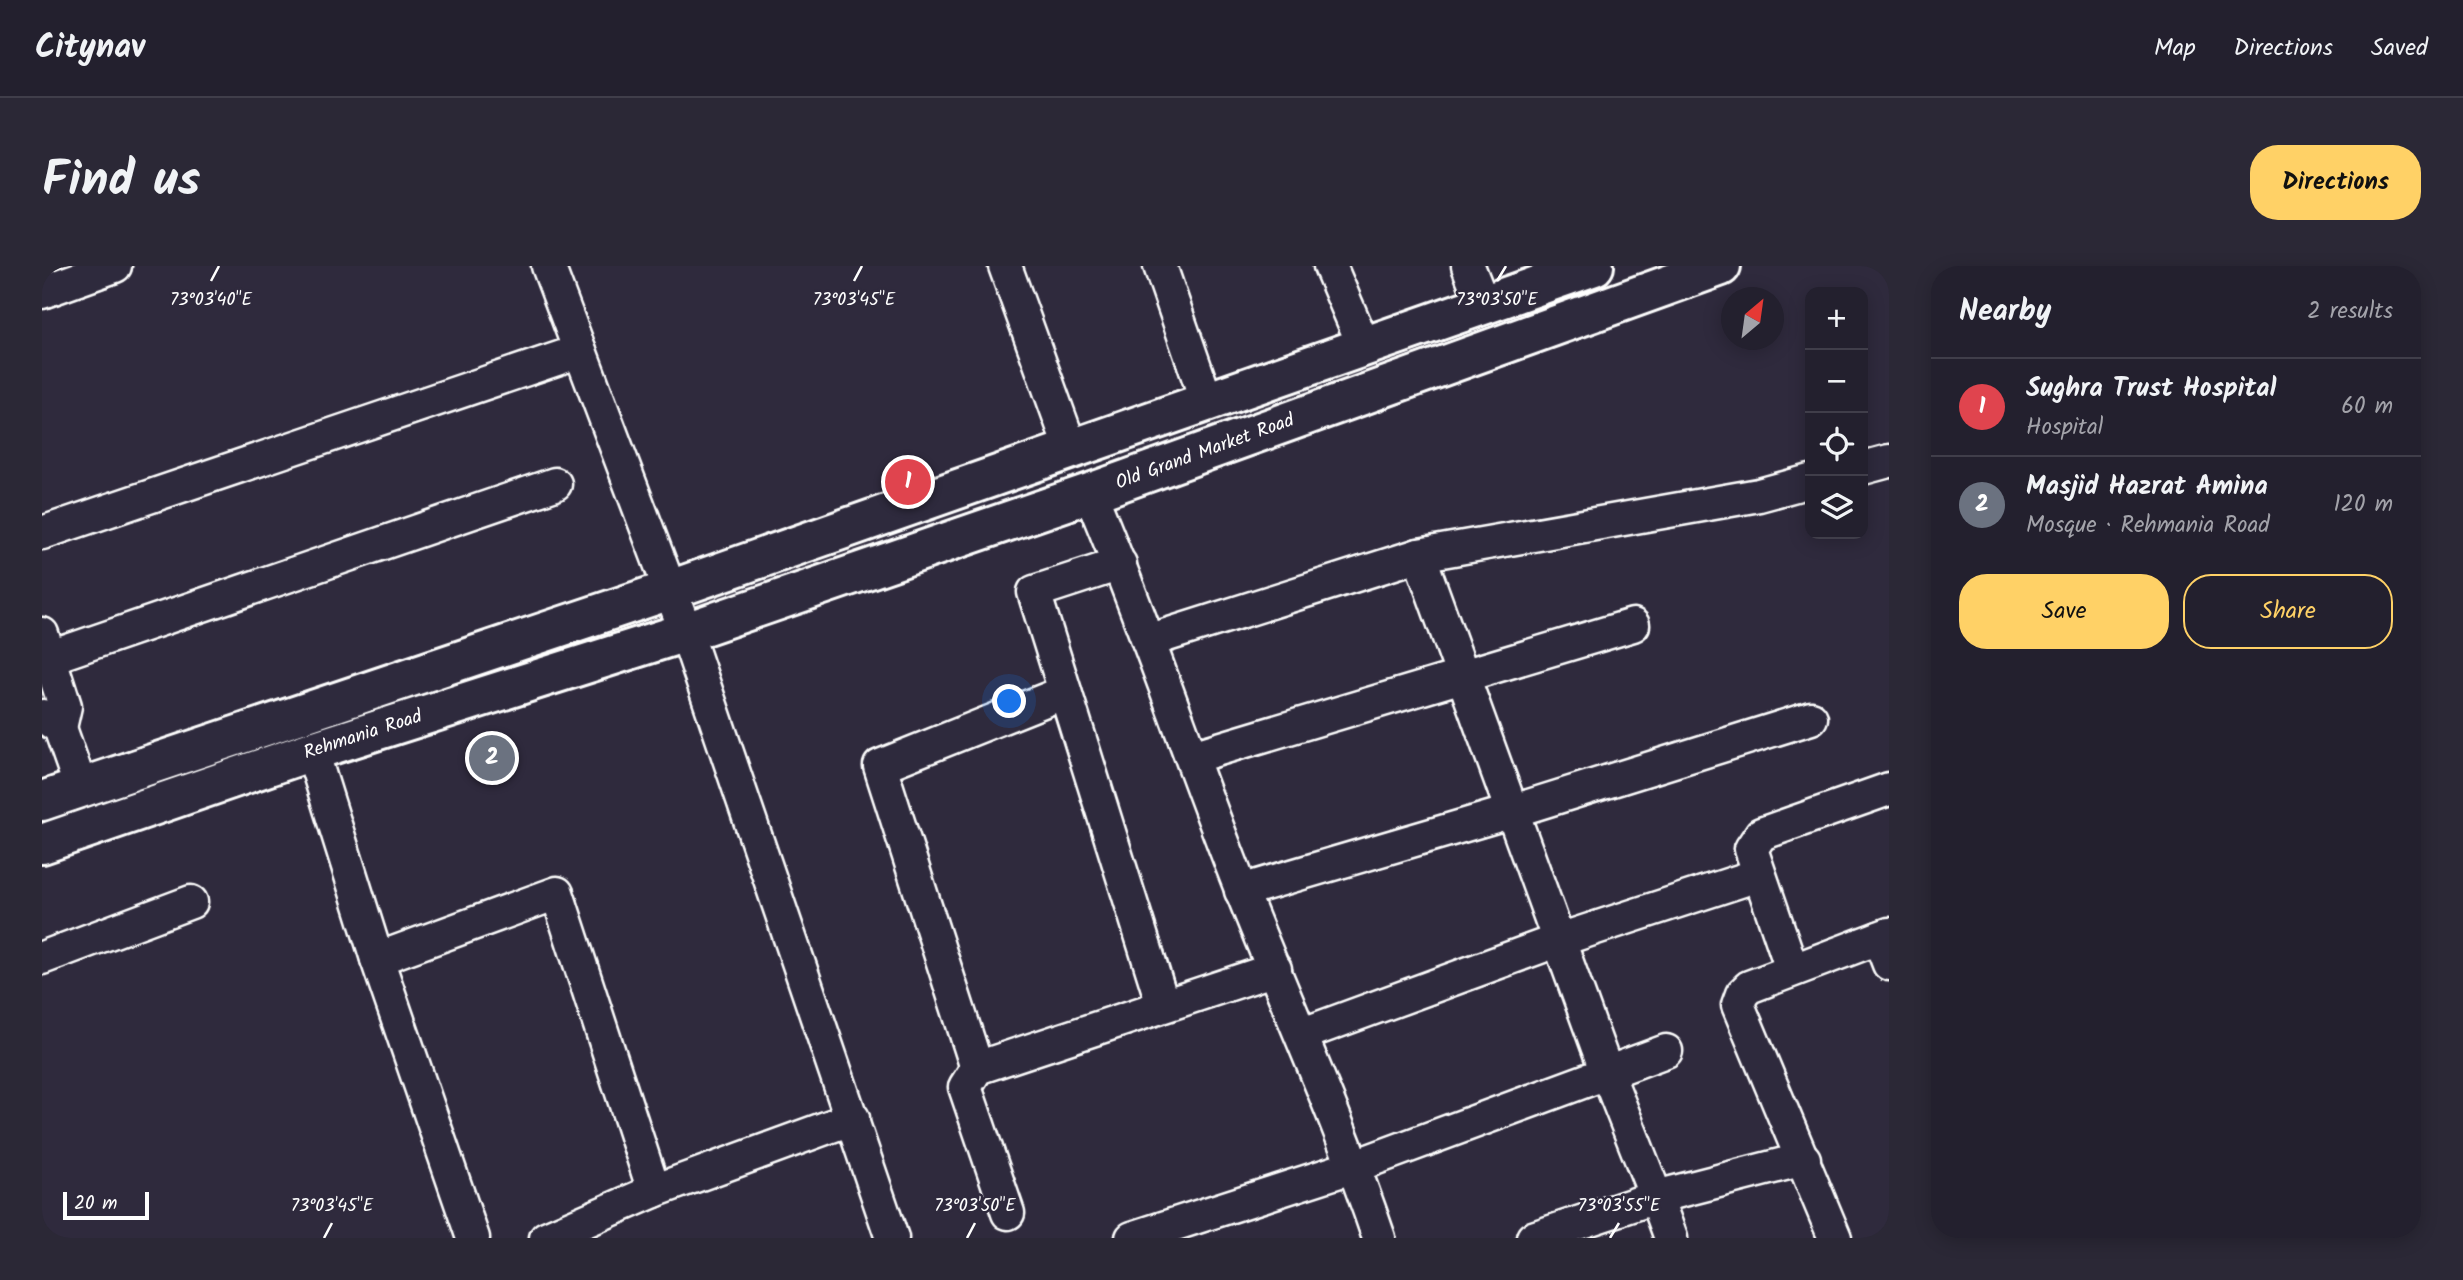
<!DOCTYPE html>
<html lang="en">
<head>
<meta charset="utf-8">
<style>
  body { margin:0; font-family:Kalam,sans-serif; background:#2b2836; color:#f1f3f6 }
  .controls { position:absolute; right:21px; top:21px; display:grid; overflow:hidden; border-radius:14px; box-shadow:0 4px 18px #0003 }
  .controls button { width:63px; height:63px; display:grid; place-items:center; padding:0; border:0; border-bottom:2px solid #403e4a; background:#23202e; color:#f1f3f6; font:35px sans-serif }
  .compass { position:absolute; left:1679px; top:21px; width:63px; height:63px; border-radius:50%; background:#23202e; box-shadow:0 4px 18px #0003; rotate:29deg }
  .scale { position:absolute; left:21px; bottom:18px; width:86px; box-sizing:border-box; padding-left:7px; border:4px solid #fff; border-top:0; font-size:19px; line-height:24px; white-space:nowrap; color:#fff; -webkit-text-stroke:5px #2f2a3d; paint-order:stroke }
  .you { position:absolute; left:968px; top:436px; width:24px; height:24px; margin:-18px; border:5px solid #fff; border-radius:50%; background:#1a73e8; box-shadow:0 0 0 10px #1a73e833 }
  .badge { display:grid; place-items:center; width:46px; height:46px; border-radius:50%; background:#ffd166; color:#fff; font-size:23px; font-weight:700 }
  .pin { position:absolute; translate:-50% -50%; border:4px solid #fff; box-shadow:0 2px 7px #0006 }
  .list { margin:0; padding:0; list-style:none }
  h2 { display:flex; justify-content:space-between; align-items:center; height:91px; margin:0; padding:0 28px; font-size:30px }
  h2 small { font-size:23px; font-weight:400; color:#a3a3aa }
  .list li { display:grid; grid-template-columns:46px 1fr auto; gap:21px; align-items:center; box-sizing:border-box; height:98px; padding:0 28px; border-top:2px solid #403e4a }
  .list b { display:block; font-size:26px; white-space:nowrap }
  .list p { margin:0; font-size:23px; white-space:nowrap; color:#a3a3aa }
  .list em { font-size:23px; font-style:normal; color:#a3a3aa }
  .actions { display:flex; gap:14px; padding:21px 28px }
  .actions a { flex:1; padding:16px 0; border:2px solid #ffd166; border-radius:28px; text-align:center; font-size:24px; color:#ffd166 }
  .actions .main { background:#ffd166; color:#111 }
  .icon { flex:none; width:38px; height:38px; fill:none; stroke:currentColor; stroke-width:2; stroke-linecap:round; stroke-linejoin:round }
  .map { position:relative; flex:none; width:1847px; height:972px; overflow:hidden; border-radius:28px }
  header { display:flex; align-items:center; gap:42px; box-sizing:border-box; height:98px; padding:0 35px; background:#23202e; border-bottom:2px solid #403e4a }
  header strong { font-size:33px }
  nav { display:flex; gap:38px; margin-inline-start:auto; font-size:24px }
  .intro { display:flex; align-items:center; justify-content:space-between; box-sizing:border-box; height:168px; padding:0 42px }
  h1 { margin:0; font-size:49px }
  .button { padding:18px 32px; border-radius:28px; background:#ffd166; color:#111; font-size:24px; font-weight:700 }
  main { display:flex; gap:42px; padding:0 42px }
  aside { flex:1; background:#23202e; border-radius:28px; box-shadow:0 4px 18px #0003 }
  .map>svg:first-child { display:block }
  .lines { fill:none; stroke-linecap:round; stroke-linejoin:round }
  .street-casing { stroke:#fff; stroke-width:37 }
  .secondary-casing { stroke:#fff; stroke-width:44 }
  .street { stroke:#2f2a3d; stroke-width:32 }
  .secondary { stroke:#2f2a3d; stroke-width:38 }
  .ticks { fill:none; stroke:#fff; stroke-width:2.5 }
  .labels { text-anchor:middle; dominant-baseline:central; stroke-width:5; stroke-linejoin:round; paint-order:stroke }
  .street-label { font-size:19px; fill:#fff; stroke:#2f2a3d }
  .ticks-label { font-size:18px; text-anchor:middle; fill:#fff; stroke:#2f2a3d; stroke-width:5; stroke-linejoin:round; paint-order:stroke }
</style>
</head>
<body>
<header>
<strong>Citynav</strong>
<nav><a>Map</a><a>Directions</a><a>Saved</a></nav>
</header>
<div class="intro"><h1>Find us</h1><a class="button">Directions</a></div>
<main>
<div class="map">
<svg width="1847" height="972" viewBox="0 0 1847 972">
  <rect width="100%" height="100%" fill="#2f2a3d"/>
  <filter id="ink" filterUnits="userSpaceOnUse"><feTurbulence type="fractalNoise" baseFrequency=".0143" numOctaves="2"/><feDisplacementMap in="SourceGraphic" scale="14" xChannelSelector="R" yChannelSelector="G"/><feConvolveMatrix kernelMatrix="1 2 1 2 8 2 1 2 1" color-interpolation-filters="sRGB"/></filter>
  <g filter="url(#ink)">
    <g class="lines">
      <g class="street-casing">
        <g id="street">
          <polyline points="506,0 644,366 850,972"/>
          <polyline points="963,0 1029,183"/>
          <polyline points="1118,0 1165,136"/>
          <polyline points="1288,0 1322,80"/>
          <polyline points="1426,0 1441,38"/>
          <polyline points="0,26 73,0"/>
          <polyline points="1821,202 1847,195"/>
          <path d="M1048,227C1103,357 1147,491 1199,623C1245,740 1297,853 1337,972"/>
          <polyline points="0,267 538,85"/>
          <polyline points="1078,298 992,326 1121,739"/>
          <polyline points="0,368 23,440 18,462"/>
          <polyline points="1106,375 1377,289"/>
          <polyline points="0,394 513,218"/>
          <polyline points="1,450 18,462 39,522"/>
          <polyline points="270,485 335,693 431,972"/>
          <polyline points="1150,491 1591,359"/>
          <polyline points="1199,625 1471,545 1769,452"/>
          <polyline points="1837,672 1847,698"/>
          <polyline points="0,692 149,636"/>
          <polyline points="335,693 515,627 612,925"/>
          <polyline points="1750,703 1709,583 1719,568 1847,523"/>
          <polyline points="1261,768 1517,674 1716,609"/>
          <polyline points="935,802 838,500 1023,426"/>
          <polyline points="966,947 923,821 935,802 1233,703"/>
          <polyline points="504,972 612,925 811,852"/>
          <polyline points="1090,972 1313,900 1624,785"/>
          <polyline points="1491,972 1614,931 1565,807 1377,289 1717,229 1768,215"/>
          <polyline points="1629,972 1614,931 1762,893"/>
          <polyline points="1793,972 1696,739 1700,728 1707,721 1847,668"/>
        </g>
      </g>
      <g class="secondary-casing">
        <g id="secondary">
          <polyline points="0,535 628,324 1552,0"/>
          <polyline points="0,578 270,485 644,366 1048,227 1679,0"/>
        </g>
      </g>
      <use href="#street" class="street"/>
      <use href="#secondary" class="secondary"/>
    </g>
  </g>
  <path class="ticks" d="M169,15L177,0M812,15L820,0M1455,15L1464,0M282,972L290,957M925,972L933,957M1568,972L1577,957"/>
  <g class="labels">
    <g class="street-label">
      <text transform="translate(1163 186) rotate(-20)">Old Grand Market Road</text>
      <text transform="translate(321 469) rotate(-18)">Rehmania Road</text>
    </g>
  </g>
  <g class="ticks-label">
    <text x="169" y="39">73°03'40"E</text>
    <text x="812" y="39">73°03'45"E</text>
    <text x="1455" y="39">73°03'50"E</text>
    <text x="290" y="945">73°03'45"E</text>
    <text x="933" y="945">73°03'50"E</text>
    <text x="1577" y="945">73°03'55"E</text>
  </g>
</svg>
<div class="controls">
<button>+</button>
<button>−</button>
<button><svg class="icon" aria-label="locate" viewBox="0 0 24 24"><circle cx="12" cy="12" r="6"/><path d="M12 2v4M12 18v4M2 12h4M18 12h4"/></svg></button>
<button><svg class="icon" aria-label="layers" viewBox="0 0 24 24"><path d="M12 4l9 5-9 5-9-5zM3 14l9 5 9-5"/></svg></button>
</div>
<svg class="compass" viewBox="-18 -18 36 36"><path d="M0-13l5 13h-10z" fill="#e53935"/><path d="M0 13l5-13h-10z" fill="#a3a3aa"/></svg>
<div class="scale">20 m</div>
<div class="you"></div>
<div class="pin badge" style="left:866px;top:216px;background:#e0444e">1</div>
<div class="pin badge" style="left:450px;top:492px;background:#6b7280">2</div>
</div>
<aside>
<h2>Nearby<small>2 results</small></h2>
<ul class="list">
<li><span class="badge" style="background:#e0444e">1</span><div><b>Sughra Trust Hospital</b><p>Hospital</p></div><em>60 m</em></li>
<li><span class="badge" style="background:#6b7280">2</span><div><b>Masjid Hazrat Amina</b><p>Mosque · Rehmania Road</p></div><em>120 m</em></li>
</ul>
<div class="actions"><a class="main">Save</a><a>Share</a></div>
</aside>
</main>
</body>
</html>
